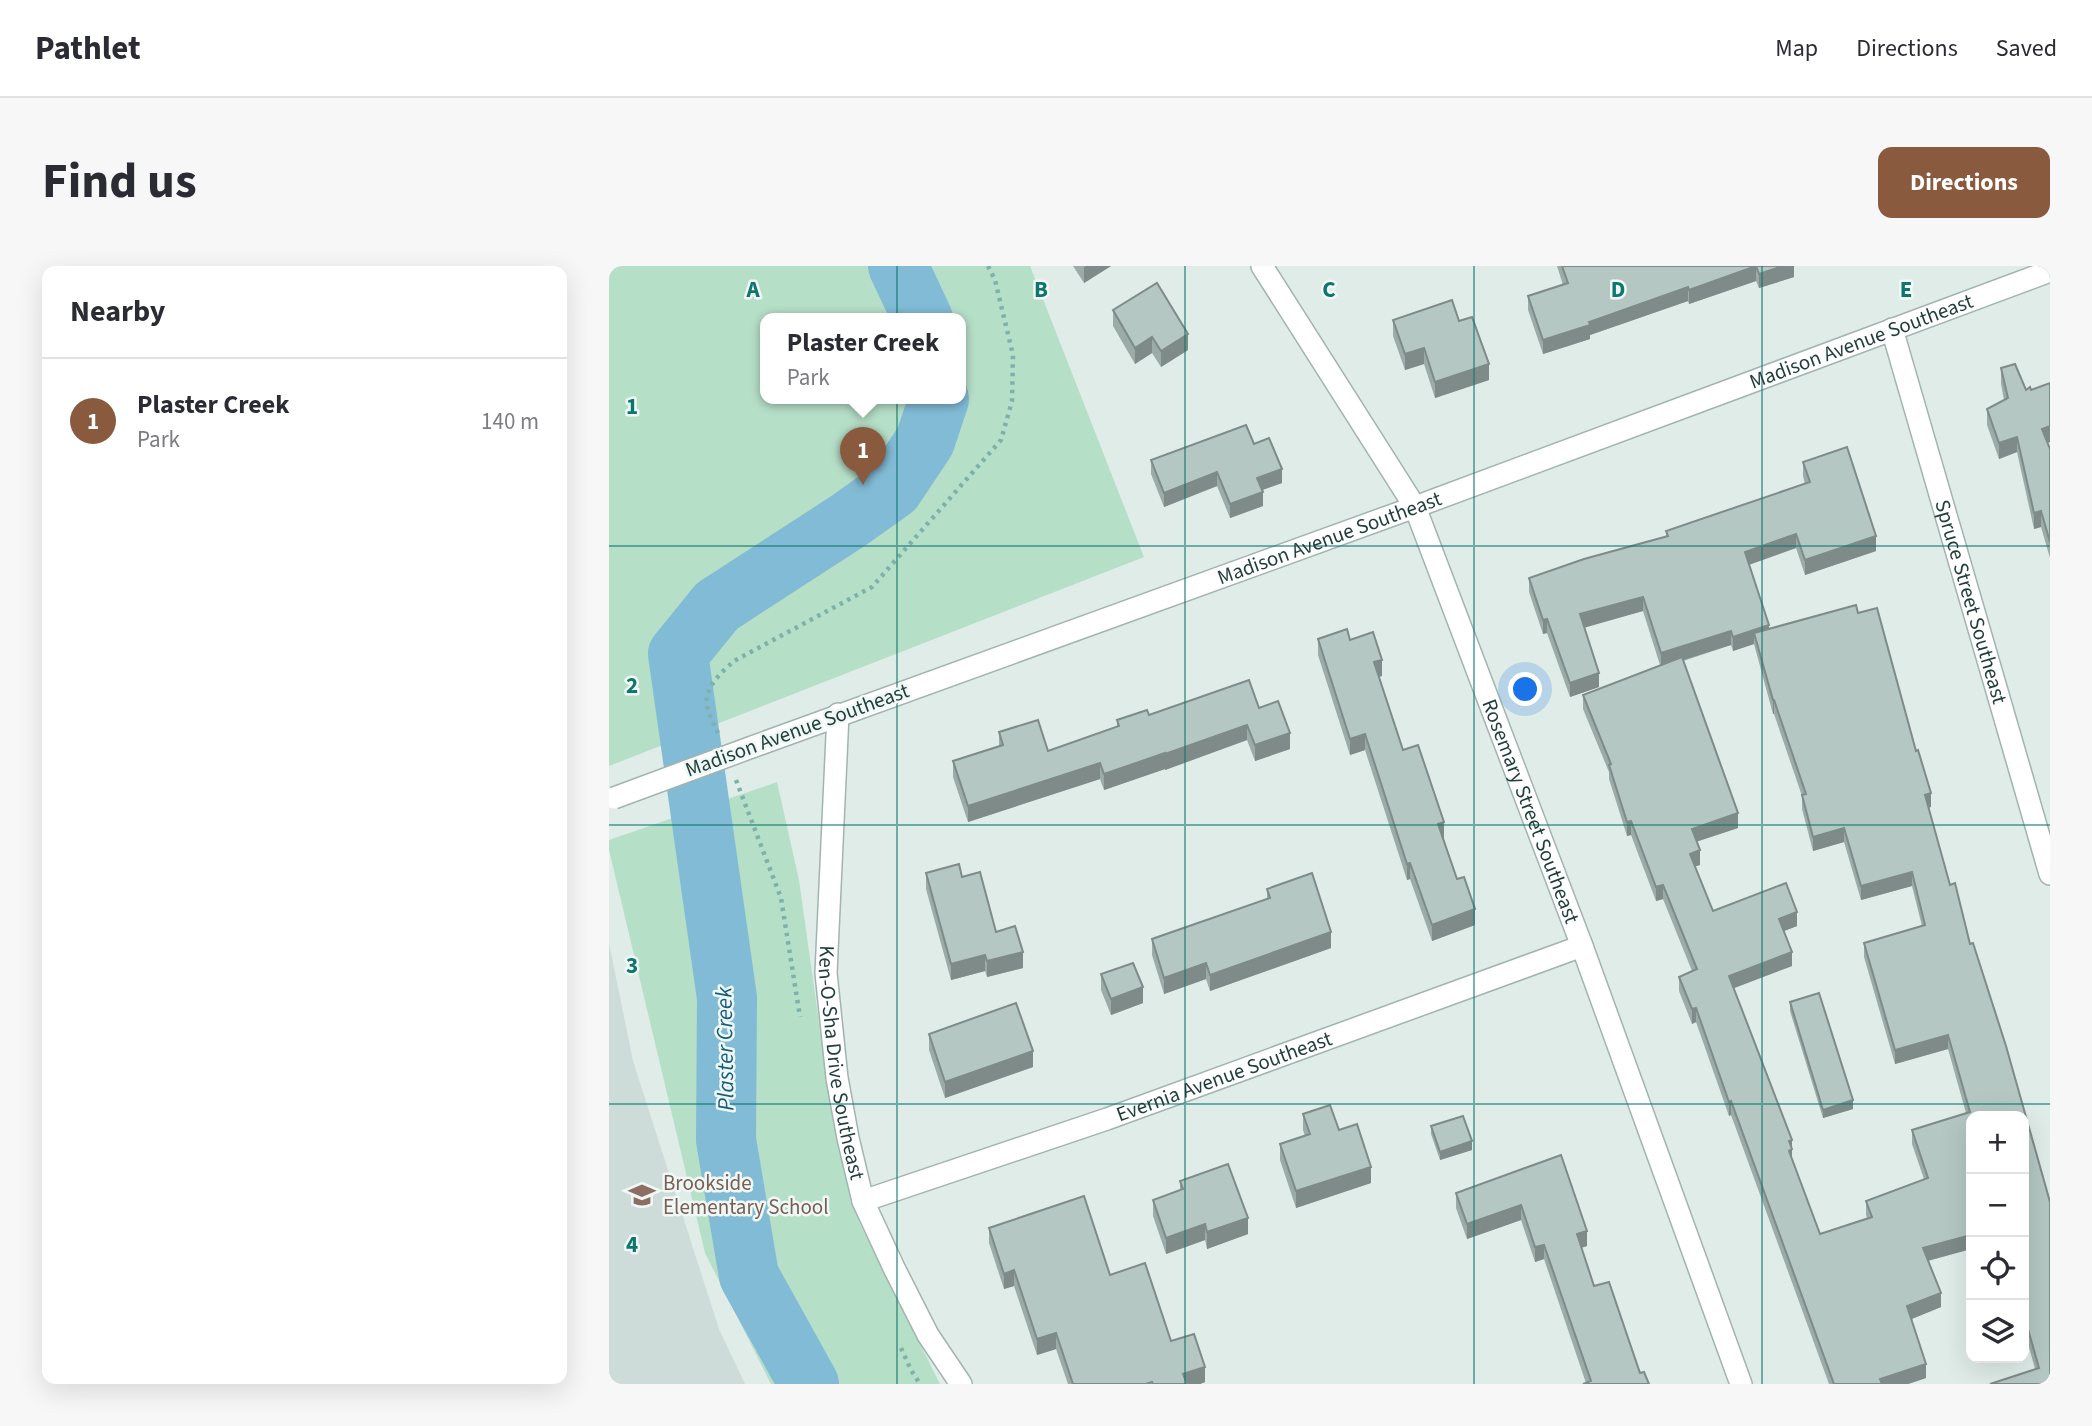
<!DOCTYPE html>
<html lang="en">
<head>
<meta charset="utf-8">
<style>
  body { margin:0; font-family:"Source Sans 3",sans-serif; background:#f7f7f7; color:#2b2b33 }
  .controls { position:absolute; right:21px; bottom:21px; display:grid; overflow:hidden; border-radius:14px; box-shadow:0 7px 28px #0002 }
  .controls button { width:63px; height:63px; display:grid; place-items:center; padding:0; border:0; border-bottom:2px solid #e1e1e2; background:#fff; color:#2b2b33; font:35px sans-serif }
  .you { position:absolute; left:917px; top:424px; width:24px; height:24px; margin:-18px; border:5px solid #fff; border-radius:50%; background:#1a73e8; box-shadow:0 0 0 10px #1a73e833 }
  .badge { display:grid; place-items:center; width:46px; height:46px; border-radius:50%; background:#8a5a3e; color:#fff; font-size:23px; font-weight:700 }
  .pin { position:absolute; translate:-50% -58px; filter:drop-shadow(0 2px 4px #0008) }
  .pin::after { content:''; position:absolute; top:37px; width:24px; height:21px; background:inherit; clip-path:polygon(0 0,100% 0,50% 100%) }
  .popup { position:absolute; left:151px; top:47px; width:206px; height:91px; box-sizing:border-box; display:grid; place-content:center; border-radius:14px; background:#fff; filter:drop-shadow(0 2px 5px #0005); font-size:23px; white-space:nowrap; color:#7c7c81 }
  .popup b { font-size:26px; color:#2b2b33 }
  .popup::after { content:''; position:absolute; left:50%; top:100%; margin-left:-14px; border:14px solid transparent; border-top-color:#fff }
  .list { margin:0; padding:0; list-style:none }
  h2 { display:flex; justify-content:space-between; align-items:center; height:91px; margin:0; padding:0 28px; font-size:30px }
  h2 small { font-size:23px; font-weight:400; color:#7c7c81 }
  .list li { display:grid; grid-template-columns:46px 1fr auto; gap:21px; align-items:center; box-sizing:border-box; height:126px; padding:0 28px; border-top:2px solid #e1e1e2 }
  .list b { display:block; font-size:26px; white-space:nowrap }
  .list p { margin:0; font-size:23px; white-space:nowrap; color:#7c7c81 }
  .list em { font-size:23px; font-style:normal; color:#7c7c81 }
  .icon { flex:none; width:38px; height:38px; fill:none; stroke:currentColor; stroke-width:2; stroke-linecap:round; stroke-linejoin:round }
  .map { position:relative; flex:none; width:1441px; height:1118px; overflow:hidden; border-radius:14px }
  header { display:flex; align-items:center; gap:42px; box-sizing:border-box; height:98px; padding:0 35px; background:#fff; border-bottom:2px solid #e1e1e2 }
  header strong { font-size:33px }
  nav { display:flex; gap:38px; margin-inline-start:auto; font-size:24px }
  .intro { display:flex; align-items:center; justify-content:space-between; box-sizing:border-box; height:168px; padding:0 42px }
  h1 { margin:0; font-size:49px }
  .button { padding:18px 32px; border-radius:14px; background:#8a5a3e; color:#fff; font-size:24px; font-weight:700 }
  main { display:flex; gap:42px; padding:0 42px }
  aside { flex:1; background:#fff; border-radius:14px; box-shadow:0 7px 28px #0002 }
  .map>svg:first-child { display:block }
  .built { fill:#cddcd8 }
  .green { fill:#b6dfc8; fill-rule:evenodd }
  .lines { fill:none; stroke-linecap:round; stroke-linejoin:round }
  .river { stroke:#82bbd6; stroke-width:60 }
  .minor-casing { stroke:#a2b4b0; stroke-width:24 }
  .path { stroke:#7db2aa; stroke-width:4.5; stroke-dasharray:3.5 5; stroke-linecap:butt }
  .minor { stroke:#fff; stroke-width:21 }
  .minor-bridge-casing { stroke:#a2b4b0; stroke-width:24; stroke-linecap:butt }
  .minor-bridge { stroke:#fff; stroke-width:21 }
  .wall { fill:#9baba7; fill-rule:evenodd }
  .shaded-wall { fill:#7e8b88 }
  .building { fill:#b4c7c2; stroke:#7e8b88; stroke-width:2 }
  .grid { fill:none; stroke:#0f766e; stroke-width:2; stroke-opacity:0.55 }
  .labels { text-anchor:middle; dominant-baseline:central; stroke-width:5; stroke-linejoin:round; paint-order:stroke }
  .street-label { font-size:21px; fill:#1f3d3a; stroke:#f0f8f5 }
  .education-label { font-size:21px; fill:#785e54; stroke:#f0f8f5; text-anchor:start }
  .water-label { font-size:23px; font-style:italic; fill:#145b7e; stroke:#f0f8f5 }
  .grid-label { font-size:23px; text-anchor:middle; font-weight:bold; fill:#0f766e; stroke:#f0f8f5; stroke-width:5; stroke-linejoin:round; paint-order:stroke }
</style>
</head>
<body>
<header>
<strong>Pathlet</strong>
<nav><a>Map</a><a>Directions</a><a>Saved</a></nav>
</header>
<div class="intro"><h1>Find us</h1><a class="button">Directions</a></div>
<main>
<aside>
<h2>Nearby<small></small></h2>
<ul class="list">
<li><span class="badge">1</span><div><b>Plaster Creek</b><p>Park</p></div><em>140 m</em></li>
</ul>
</aside>
<div class="map">
<svg width="1441" height="1118" viewBox="0 0 1441 1118">
  <rect width="100%" height="100%" fill="#dfece8"/>
  <polygon class="built" points="0,677 24,795 110,1063 136,1118 0,1118"/>
  <g class="green">
    <path d="M0,0H421L535,291L0,500ZM156,53H352V133H156Z"/>
    <polygon points="168,516 190,614 224,856 251,958 331,1118 162,1118 96,987 0,584 0,574"/>
  </g>
  <g class="lines">
    <g class="river">
      <polyline points="289,0 314,53"/>
      <polyline points="200,1118 140,1010 117,874 118,732 69,388 108,340 239,255 284,223 316,175 330,133"/>
    </g>
    <g class="minor-casing">
      <g id="minor">
        <path id="s1" d="M653,0L806,241L973,680L1132,1118"/>
        <path id="s2" d="M1283,63L1441,608"/>
        <path id="s3" d="M229,448L217,707L228,812L239,872L254,935L285,1002L319,1069L352,1118"/>
        <path id="s4" d="M143,481L806,241L1441,5"/>
        <path id="s5" d="M254,935L498,853L973,680"/>
      </g>
    </g>
    <g class="path">
      <path d="M109,467C105,458 99,448 98,439C95,421 113,406 125,395L263,321L392,174L403,135L404,89L386,14L379,0"/>
      <polyline points="127,514 172,632 191,751"/>
      <polyline points="292,1082 302,1104 311,1118"/>
    </g>
    <use href="#minor" class="minor"/>
    <g class="minor-bridge-casing">
      <polyline id="minor-bridge" points="5,532 143,481"/>
    </g>
    <use href="#minor-bridge" class="minor-bridge"/>
  </g>
  <g class="wall">
    <polygon points="464,0 502,0 475,17"/>
    <polygon points="948,0 1185,0 1185,11 1150,22 1147,15 1080,38 1079,35 981,69 981,73 934,88 919,44 919,30 954,19"/>
    <polygon points="504,44 579,84 552,101 543,87 526,98 504,60"/>
    <polygon points="784,54 850,55 880,114 826,132 815,98 796,104 784,70"/>
    <polygon points="1392,102 1417,124 1422,124 1441,117 1441,176 1438,177 1441,183 1441,292 1432,261 1425,263 1408,186 1390,193 1378,159 1378,143 1395,134 1392,118"/>
    <polygon points="645,178 673,217 653,224 654,240 621,252 608,220 555,241 542,208 542,194"/>
    <path d="M1238,181L1267,270V285L1196,309L1187,282L1140,299L1160,359V363L1247,339L1249,347L1268,342L1307,485L1309,484L1322,527V541L1319,542L1341,619L1346,617L1361,678L1364,677L1397,780L1441,936V1118H1381L1426,1103L1415,1063V850H1362V983L1319,995L1332,1027V1041L1302,1053L1317,1098V1112L1299,1118H1220L1122,849L1120,850L1087,756L1083,758L1070,725V711L1083,705L1054,633L1047,635L1022,569L1018,570L1000,513V506L974,443V429L1051,399L1034,345L975,361L990,407V421L961,431L938,367L934,368L920,326V312L975,293L1057,271V265L1196,218L1194,210V196ZM1145,378L1164,448H1165L1193,530V543L1204,585L1235,576L1252,634L1303,620L1313,660L1255,677V691L1286,798L1339,783L1357,847L1303,864V878L1315,913L1257,935V949L1258,952L1211,968L1183,893V874L1125,722L1183,700V686L1175,665L1188,660V646L1177,617L1104,645L1086,600L1091,599V584L1087,576L1129,562V547L1074,395L1122,379L1124,385Z"/>
    <polygon points="709,373 741,374 773,410 770,411 794,484 835,573 848,613 866,659 823,675 801,613 798,614 756,484 741,489 709,389"/>
    <polygon points="650,442 681,483 646,495 638,474 556,504 556,503 495,524 491,513 359,556 344,511 344,495 390,480 390,466 439,485 508,461 508,454 540,449"/>
    <polygon points="317,607 353,611 387,666 414,702 378,711 376,705 342,714 317,623"/>
    <polygon points="658,623 722,682 601,725 597,713 555,728 543,689 543,673 658,633"/>
    <polygon points="492,708 534,737 502,749 492,724"/>
    <polygon points="1181,736 1244,843 1214,852 1181,745"/>
    <polygon points="320,768 424,801 336,832 320,784"/>
    <polygon points="694,848 730,864 762,917 687,942 671,894 671,878 696,870 694,864"/>
    <polygon points="822,860 863,884 831,894 822,868"/>
    <polygon points="952,889 978,980 972,982 985,1020 1031,1107 977,1117 935,993 926,996 912,954 858,973 847,942 847,927"/>
    <polygon points="571,915 639,968 598,983 596,974 557,988 544,950 544,934 571,924"/>
    <polygon points="380,962 501,1009 562,1075 596,1116 591,1118 459,1118 447,1083 428,1089 405,1020 395,1023 380,977"/>
  </g>
  <g class="shaded-wall">
    <polygon points="477,0 502,0 475,17 475,1"/>
    <polygon points="1147,0 1147,15 1080,38 1080,24"/>
    <polygon points="1174,0 1185,0 1185,11 1150,22 1150,8"/>
    <polygon points="1079,21 1079,35 981,69 981,73 934,88 934,74 980,56"/>
    <polygon points="579,68 579,84 552,101 552,85"/>
    <polygon points="543,71 543,87 526,98 526,82"/>
    <polygon points="815,82 815,98 796,104 796,88"/>
    <polygon points="880,98 880,114 826,132 826,116"/>
    <polygon points="1441,160 1441,176 1433,179 1433,163"/>
    <polygon points="1408,171 1408,186 1390,193 1390,177"/>
    <polygon points="673,203 673,217 648,226 648,212"/>
    <polygon points="608,206 608,220 555,241 555,227"/>
    <polygon points="654,226 654,240 621,252 621,238"/>
    <polygon points="1432,245 1432,261 1425,263 1425,247"/>
    <polygon points="1187,268 1187,282 1136,300 1136,286"/>
    <polygon points="1267,270 1267,285 1196,309 1196,294"/>
    <polygon points="1034,331 1034,345 971,363 971,348"/>
    <polygon points="938,353 938,367 934,368 934,354"/>
    <polygon points="1160,359 1160,373 1145,367 1145,378 1124,385 1124,371"/>
    <polygon points="1122,365 1122,379 1052,401 1052,387"/>
    <polygon points="773,394 773,410 765,412 765,396"/>
    <polygon points="990,407 990,421 961,431 961,417"/>
    <rect x="1164" y="434" width="1" height="14"/>
    <polygon points="638,459 638,474 556,504 556,488"/>
    <polygon points="681,467 681,483 646,495 646,479"/>
    <polygon points="756,468 756,484 741,489 741,473"/>
    <polygon points="556,487 556,503 495,524 495,508"/>
    <polygon points="491,497 491,513 359,556 359,540"/>
    <polygon points="1322,527 1322,541 1316,543 1316,529"/>
    <polygon points="1129,547 1129,562 1083,577 1083,563"/>
    <polygon points="1022,555 1022,569 1018,570 1018,556"/>
    <polygon points="835,556 835,573 829,574 829,558"/>
    <polygon points="1235,562 1235,576 1204,585 1204,571"/>
    <polygon points="1091,584 1091,599 1081,602 1081,588"/>
    <polygon points="801,597 801,613 798,614 798,598"/>
    <polygon points="1303,606 1303,620 1252,634 1252,620"/>
    <polygon points="1054,619 1054,633 1047,635 1047,621"/>
    <polygon points="866,643 866,659 823,675 823,659"/>
    <polygon points="1188,646 1188,660 1170,667 1170,653"/>
    <polygon points="722,666 722,682 601,725 601,709"/>
    <polygon points="414,686 414,702 378,711 378,695"/>
    <polygon points="1183,686 1183,700 1120,724 1120,710"/>
    <polygon points="376,689 376,705 342,714 342,698"/>
    <polygon points="597,697 597,713 555,728 555,712"/>
    <polygon points="534,721 534,737 502,749 502,733"/>
    <polygon points="1087,742 1087,756 1083,758 1083,743"/>
    <polygon points="1339,769 1339,783 1286,798 1286,784"/>
    <polygon points="424,785 424,801 336,832 336,816"/>
    <polygon points="1244,834 1244,843 1214,852 1214,844"/>
    <polygon points="1122,835 1122,849 1120,850 1120,836"/>
    <polygon points="1183,874 1183,898 1180,899 1180,875"/>
    <polygon points="863,875 863,884 831,894 831,886"/>
    <polygon points="762,901 762,917 687,942 687,925"/>
    <polygon points="912,939 912,954 858,973 858,958"/>
    <polygon points="639,952 639,968 598,983 598,966"/>
    <polygon points="596,958 596,974 557,988 557,972"/>
    <polygon points="978,965 978,980 968,983 968,968"/>
    <polygon points="1362,969 1362,983 1314,996 1314,982"/>
    <polygon points="935,979 935,993 926,996 926,981"/>
    <polygon points="405,1004 405,1020 395,1023 395,1008"/>
    <polygon points="1332,1027 1332,1041 1298,1055 1298,1040"/>
    <polygon points="447,1067 447,1083 428,1089 428,1073"/>
    <polygon points="1317,1098 1317,1112 1299,1118 1271,1118 1271,1113"/>
    <polygon points="596,1101 596,1116 591,1118 574,1118 574,1108"/>
  </g>
  <g class="building">
    <polygon points="953,0 1174,0 1150,8 1147,0 1080,24 1079,21 980,56 981,59 934,74 919,30 959,17"/>
    <polygon points="548,17 579,68 552,85 543,71 526,82 504,44"/>
    <polygon points="843,34 850,55 863,51 880,98 826,116 815,82 796,88 784,54"/>
    <polygon points="1406,98 1417,124 1421,121 1422,124 1441,117 1441,160 1433,163 1441,183 1441,276 1432,245 1425,247 1408,171 1390,177 1378,143 1399,132 1392,102"/>
    <polygon points="637,159 645,178 660,172 673,203 648,212 654,226 621,238 608,206 555,227 542,194"/>
    <polygon points="1238,181 1267,270 1196,294 1187,268 1136,286 1160,359 1124,371 1122,365 1052,387 1034,331 971,348 990,407 961,417 938,353 934,354 920,312 975,293 1059,270 1057,265 1201,216 1194,196"/>
    <polygon points="1247,339 1249,347 1268,342 1307,485 1309,484 1322,527 1316,529 1341,619 1346,617 1361,678 1364,677 1397,780 1441,936 1441,1118 1381,1118 1430,1102 1415,1049 1415,850 1362,850 1362,969 1314,982 1332,1027 1298,1040 1317,1098 1271,1113 1273,1118 1225,1118 1122,835 1120,836 1087,742 1083,743 1070,711 1088,703 1054,619 1047,621 1022,555 1018,556 1000,499 1002,498 974,429 1073,391 1129,547 1083,563 1091,584 1081,588 1104,645 1177,617 1188,646 1170,653 1183,686 1120,710 1183,874 1180,875 1183,883 1180,885 1211,968 1263,951 1257,935 1319,912 1303,864 1361,846 1339,769 1286,784 1255,677 1316,659 1303,606 1252,620 1235,562 1204,571 1193,529 1197,528 1165,434 1164,434 1145,367"/>
    <polygon points="738,363 741,374 764,366 773,394 765,396 794,484 809,479 835,556 829,558 848,613 855,611 866,643 823,659 801,597 798,598 756,468 741,473 709,373"/>
    <polygon points="640,414 650,442 669,435 681,467 646,479 638,459 556,488 556,487 495,508 491,497 359,540 344,495 394,479 390,466 429,454 439,485 510,460 508,454 538,444 540,449"/>
    <polygon points="350,598 353,611 371,606 387,666 406,660 414,686 378,695 376,689 342,698 317,607"/>
    <polygon points="703,607 722,666 601,709 597,697 555,712 543,673 661,632 658,623"/>
    <polygon points="524,697 534,721 502,733 492,708"/>
    <polygon points="1210,727 1244,834 1214,844 1181,736"/>
    <polygon points="407,737 424,785 336,816 320,768"/>
    <polygon points="721,839 730,864 748,858 762,901 687,925 671,878 701,868 694,848"/>
    <polygon points="854,850 863,875 831,886 822,860"/>
    <polygon points="952,889 978,965 968,968 985,1020 1000,1016 1031,1107 1035,1106 1040,1118 974,1118 982,1115 935,979 926,981 912,939 858,958 847,927"/>
    <polygon points="619,898 639,952 598,966 596,958 557,972 544,934 574,923 571,915"/>
    <polygon points="475,930 501,1009 536,997 562,1075 585,1068 596,1101 574,1108 578,1118 544,1118 543,1116 537,1118 464,1118 447,1067 428,1073 405,1004 395,1008 380,962"/>
  </g>
  <path class="grid" d="M288,0V1118M576,0V1118M865,0V1118M1153,0V1118M0,280H1441M0,559H1441M0,838H1441"/>
  <defs>
    <g id="school-bare" transform="scale(2.1)"><path d="M0-5L7-2L0 1L-7-2ZM-4 1L0 2.5L4 1V4Q0 6-4 4Z" fill="#8d6e63" stroke="#f0f8f5" stroke-width="2.5" paint-order="stroke"/></g>
  </defs>
  <g fill-rule="evenodd">
    <use href="#school-bare" x="33" y="929"/>
  </g>
  <g class="labels">
    <g class="street-label">
      <text stroke="none"><textPath href="#s4" startOffset="1181">Madison Avenue Southeast</textPath></text>
      <text stroke="none"><textPath href="#s4" startOffset="614">Madison Avenue Southeast</textPath></text>
      <text stroke="none"><textPath href="#s2" startOffset="284">Spruce Street Southeast</textPath></text>
      <text transform="translate(188 464) rotate(-20)">Madison Avenue Southeast</text>
      <text stroke="none"><textPath href="#s1" startOffset="611">Rosemary Street Southeast</textPath></text>
      <text stroke="none"><textPath href="#s3" startOffset="350">Ken-O-Sha Drive Southeast</textPath></text>
      <text stroke="none"><textPath href="#s5" startOffset="382">Evernia Avenue Southeast</textPath></text>
    </g>
    <g class="education-label">
      <text x="54" y="917">Brookside<tspan x="54" dy="24">Elementary School</tspan></text>
    </g>
    <g class="water-label">
      <text transform="translate(116 783) rotate(-91)">Plaster Creek</text>
    </g>
  </g>
  <g class="grid-label">
    <text x="144" y="31">A</text>
    <text x="432" y="31">B</text>
    <text x="720" y="31">C</text>
    <text x="1009" y="31">D</text>
    <text x="1297" y="31">E</text>
    <text x="23" y="148">1</text>
    <text x="23" y="427">2</text>
    <text x="23" y="707">3</text>
    <text x="23" y="986">4</text>
  </g>
</svg>
<div class="controls">
<button>+</button>
<button>−</button>
<button><svg class="icon" aria-label="locate" viewBox="0 0 24 24"><circle cx="12" cy="12" r="6"/><path d="M12 2v4M12 18v4M2 12h4M18 12h4"/></svg></button>
<button><svg class="icon" aria-label="layers" viewBox="0 0 24 24"><path d="M12 4l9 5-9 5-9-5zM3 14l9 5 9-5"/></svg></button>
</div>
<div class="you"></div>
<div class="pin badge" style="left:254px;top:219px">1</div>
<div class="popup"><b>Plaster Creek</b>Park</div>
</div>
</main>
</body>
</html>
